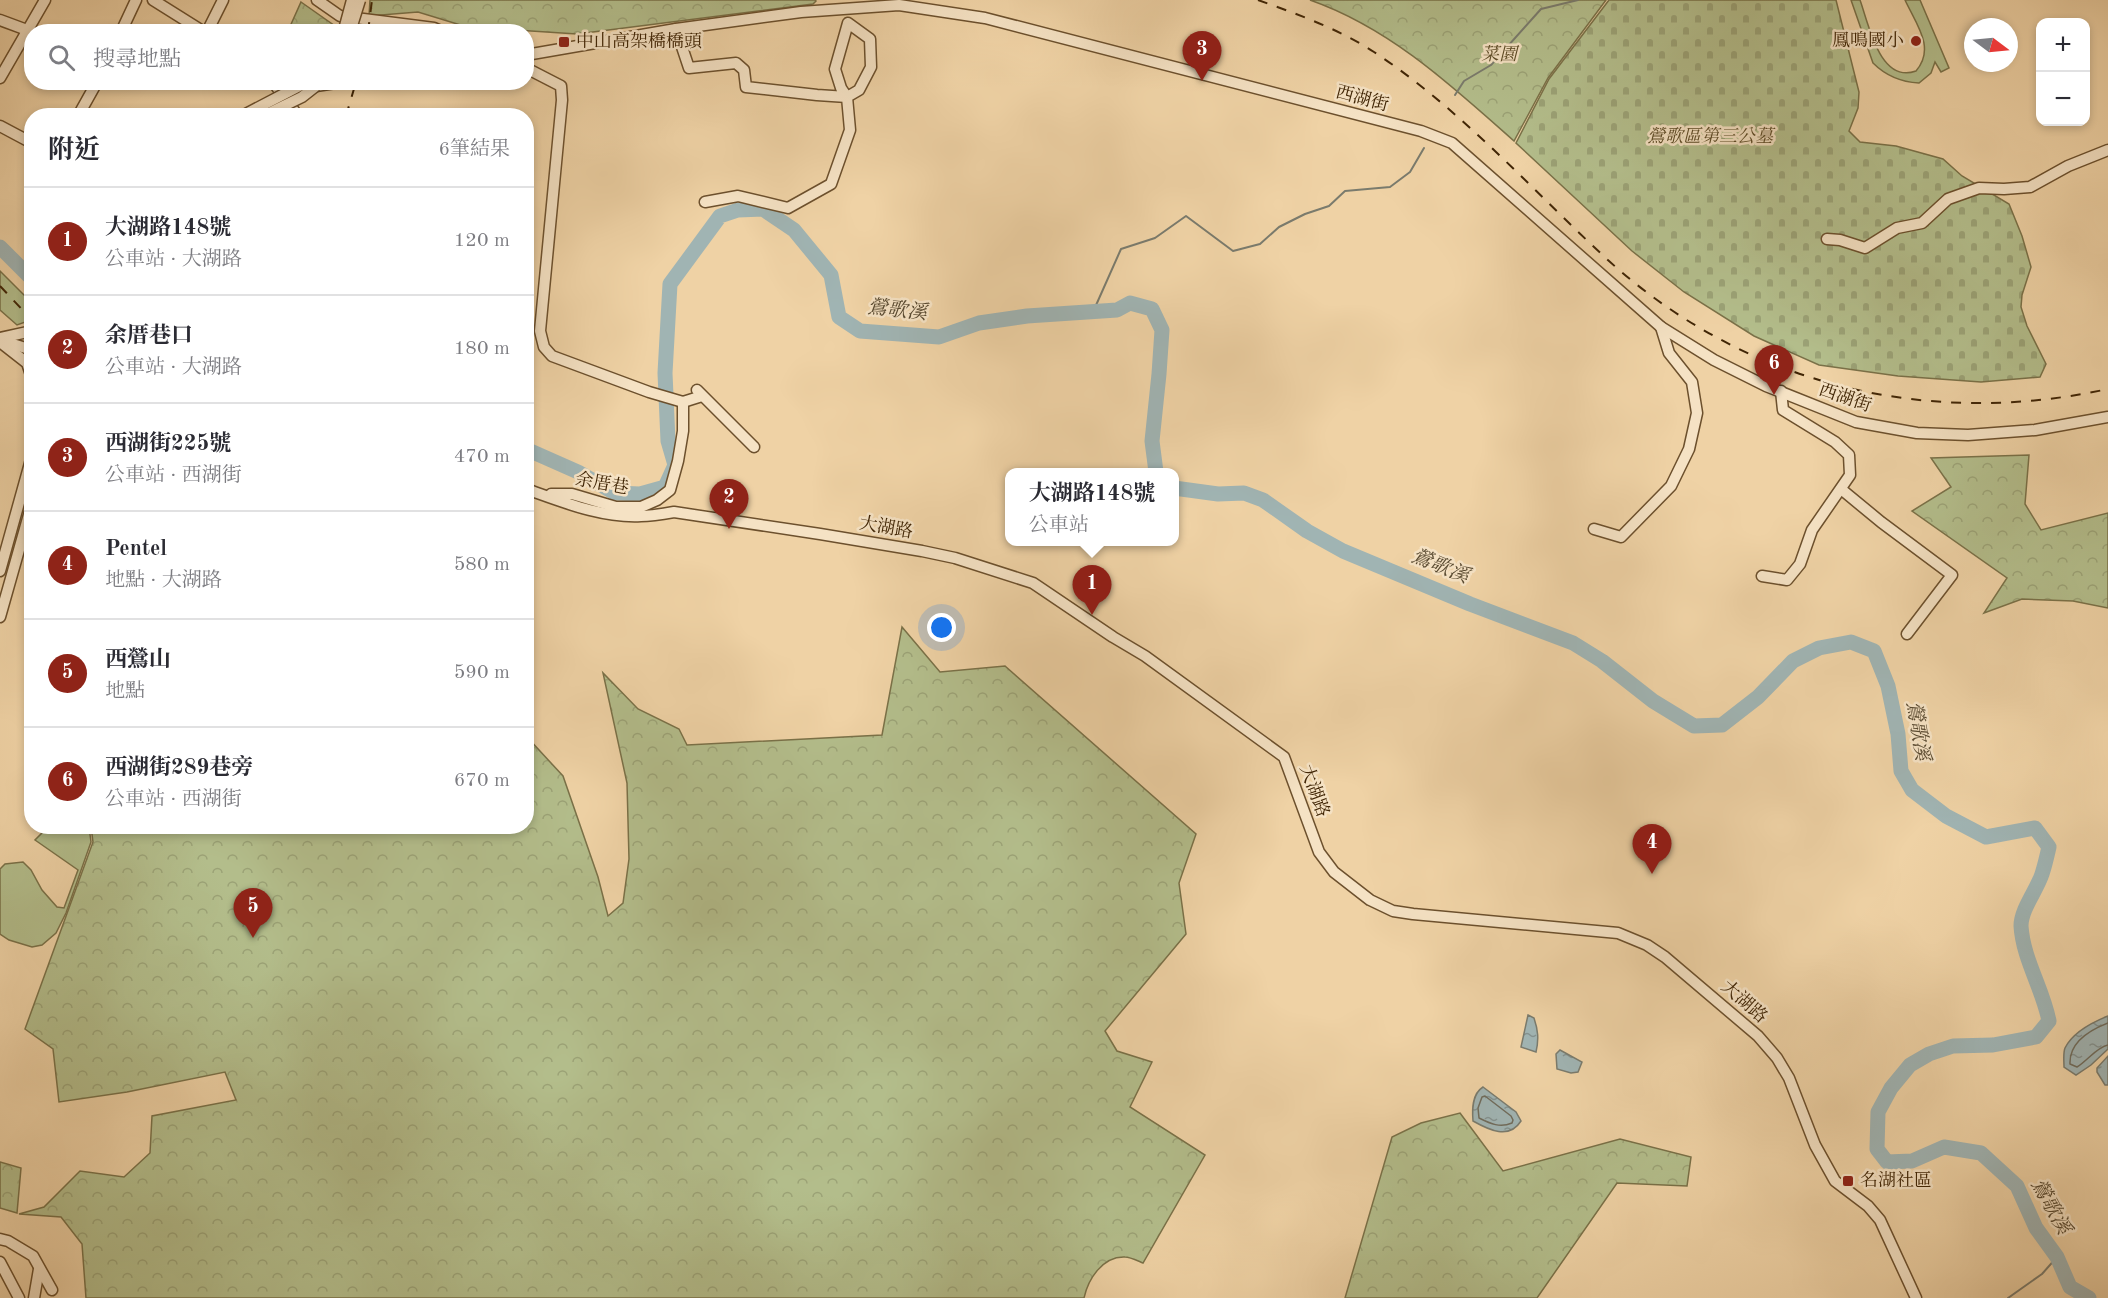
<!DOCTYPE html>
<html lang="zh-TW">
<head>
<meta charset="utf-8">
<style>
  body { margin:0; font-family:"Old Standard TT","Noto Serif TC",serif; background:#f2f2f3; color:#2b2b33 }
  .controls { position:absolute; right:18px; top:18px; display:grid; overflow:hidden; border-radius:12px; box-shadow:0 3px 9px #0003 }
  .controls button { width:54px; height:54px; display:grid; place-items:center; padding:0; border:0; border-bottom:2px solid #e1e1e2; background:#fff; color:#2b2b33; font:30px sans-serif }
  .compass { position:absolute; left:1964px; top:18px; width:54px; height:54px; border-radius:50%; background:#fff; box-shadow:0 3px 9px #0003; rotate:106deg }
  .you { position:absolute; left:942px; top:628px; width:21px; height:21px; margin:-15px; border:4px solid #fff; border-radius:50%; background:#1a73e8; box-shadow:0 0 0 9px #1a73e833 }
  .badge { display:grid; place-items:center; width:39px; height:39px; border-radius:50%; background:#8f2418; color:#fff; font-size:20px; font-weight:700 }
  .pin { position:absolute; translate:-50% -50px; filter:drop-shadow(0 2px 3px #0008) }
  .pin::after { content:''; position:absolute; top:32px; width:21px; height:18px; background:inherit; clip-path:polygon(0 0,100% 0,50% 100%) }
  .popup { position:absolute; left:1005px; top:468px; width:174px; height:78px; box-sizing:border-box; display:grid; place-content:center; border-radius:12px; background:#fff; filter:drop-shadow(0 2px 4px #0005); font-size:20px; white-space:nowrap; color:#7c7c81 }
  .popup b { font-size:22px; color:#2b2b33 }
  .popup::after { content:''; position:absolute; left:50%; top:100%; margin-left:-12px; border:12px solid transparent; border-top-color:#fff }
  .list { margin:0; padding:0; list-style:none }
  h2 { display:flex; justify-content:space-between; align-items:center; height:78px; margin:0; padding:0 24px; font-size:26px }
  h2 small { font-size:20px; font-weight:400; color:#7c7c81 }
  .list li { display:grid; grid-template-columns:39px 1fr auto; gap:18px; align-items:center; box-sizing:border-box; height:108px; padding:0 24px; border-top:2px solid #e1e1e2 }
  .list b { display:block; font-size:22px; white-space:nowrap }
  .list p { margin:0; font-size:20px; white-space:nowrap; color:#7c7c81 }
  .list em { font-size:20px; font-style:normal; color:#7c7c81 }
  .icon { flex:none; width:33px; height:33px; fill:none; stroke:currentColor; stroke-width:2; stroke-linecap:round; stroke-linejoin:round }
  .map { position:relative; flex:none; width:2108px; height:1298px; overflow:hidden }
  .search { position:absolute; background:#fff; box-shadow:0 3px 9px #0003; left:24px; top:24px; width:510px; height:66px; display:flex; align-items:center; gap:15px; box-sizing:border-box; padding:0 21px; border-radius:24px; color:#7c7c81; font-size:22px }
  .panel { position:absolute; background:#fff; box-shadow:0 3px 9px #0003; left:24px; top:108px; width:510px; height:726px; border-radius:24px }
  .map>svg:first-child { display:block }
  .forest { fill:url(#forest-crowns); stroke:#7a7148; stroke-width:1.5 }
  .cemetery { fill:url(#cemetery-stones); stroke:#7a7148; stroke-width:1.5 }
  .park { fill:#b3bd8b; stroke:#7a7148; stroke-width:1.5 }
  .water { fill:url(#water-ripples); stroke:#7a7b6d; stroke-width:1.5 }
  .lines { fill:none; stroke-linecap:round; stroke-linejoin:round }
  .shore { stroke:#706c5c; stroke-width:1.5 }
  .stream { stroke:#7a7b6d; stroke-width:2 }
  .river { stroke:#a0b4b3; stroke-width:15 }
  .minor-casing { stroke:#6c502d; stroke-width:13 }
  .minor { stroke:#f5e2c4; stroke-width:10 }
  .rail { stroke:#402505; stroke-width:2; stroke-dasharray:10 10; stroke-linecap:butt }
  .minor-bridge-casing { stroke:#6c502d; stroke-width:13; stroke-linecap:butt }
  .minor-bridge { stroke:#f5e2c4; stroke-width:10 }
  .poi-dot { fill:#8f2418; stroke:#f5e2c4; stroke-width:2 }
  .labels { text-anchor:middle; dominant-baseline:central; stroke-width:5; stroke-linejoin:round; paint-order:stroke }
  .poi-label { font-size:18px; fill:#402505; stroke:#f5e2c4; text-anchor:start }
  .park-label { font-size:18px; font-style:italic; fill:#5d4b26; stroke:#f5e2c4 }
  .street-label { font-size:18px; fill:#402505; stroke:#f5e2c4 }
  .water-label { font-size:20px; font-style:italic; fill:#584930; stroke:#f5e2c4 }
</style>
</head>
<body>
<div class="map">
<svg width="2108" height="1298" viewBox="0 0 2108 1298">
  <defs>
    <pattern id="forest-crowns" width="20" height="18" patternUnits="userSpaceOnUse" patternTransform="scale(1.5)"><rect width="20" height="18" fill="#b3bd8b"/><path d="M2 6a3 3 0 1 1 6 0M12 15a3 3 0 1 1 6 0" fill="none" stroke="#9ba276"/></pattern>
    <pattern id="cemetery-stones" width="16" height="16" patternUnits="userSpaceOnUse" patternTransform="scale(1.5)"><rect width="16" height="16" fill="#b3bd8b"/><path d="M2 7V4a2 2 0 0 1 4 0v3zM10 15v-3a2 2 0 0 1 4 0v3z" fill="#9ba276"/></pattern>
    <pattern id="water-ripples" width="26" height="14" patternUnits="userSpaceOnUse" patternTransform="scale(1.5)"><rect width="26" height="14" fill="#a0b4b3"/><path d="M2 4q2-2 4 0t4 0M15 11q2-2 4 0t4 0" fill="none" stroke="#849290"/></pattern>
  </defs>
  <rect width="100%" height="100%" fill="#efd2a5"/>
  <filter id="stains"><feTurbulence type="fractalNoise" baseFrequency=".00333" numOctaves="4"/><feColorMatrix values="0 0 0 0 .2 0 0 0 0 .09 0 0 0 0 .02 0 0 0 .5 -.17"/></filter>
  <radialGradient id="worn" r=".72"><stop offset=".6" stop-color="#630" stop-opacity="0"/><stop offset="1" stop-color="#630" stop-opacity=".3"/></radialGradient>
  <g class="forest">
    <polygon points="370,0 815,0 816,1 813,4 577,34 467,27 418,12 369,16"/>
    <path d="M1310,0H1606L1548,78L1514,141C1452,86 1390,28 1310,0Z"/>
    <polygon points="301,2 335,26 332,31 288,31"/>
    <polygon points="2029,455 2025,504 2041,530 2108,513 2108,608 2073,601 2022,599 1984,613 2007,578 1912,511 1951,487 1931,458"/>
    <path d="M902,627L940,672L1005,666L1196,834L1179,883L1186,934L1105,1031L1117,1051L1152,1062L1130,1107L1205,1155L1143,1263C1138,1261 1130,1257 1125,1257C1102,1256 1088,1280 1084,1298H86L82,1244L61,1217L19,1214L44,1207L80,1171L124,1177L150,1153L152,1116L236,1100L225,1072L127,1092L59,1102L53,1049L25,1029L93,842L91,827L526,826L527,737L563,776L598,877L608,916L623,903L629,859L627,783L603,673L638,709L679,729L687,745L882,735Z"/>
    <polygon points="1460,1113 1503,1171 1620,1139 1691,1157 1687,1186 1617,1183 1537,1298 1345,1298 1392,1137 1421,1123"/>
    <polygon points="0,1162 21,1168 17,1213 0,1208"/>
  </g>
  <polygon class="cemetery" points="1609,0 1836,0 1859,92 1858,108 1849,131 1860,142 1896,146 1943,159 1962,176 2009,204 2022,236 2031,267 2022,295 2021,307 2027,326 2046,364 2040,377 1981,382 1898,376 1819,365 1754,336 1684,292 1632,251 1516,143 1549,79"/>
  <g class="park">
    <path d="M1851,0H1860C1869,25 1880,84 1916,71C1936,48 1916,24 1905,0H1920L1949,68L1941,72L1935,62L1931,73L1919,83C1901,82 1886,76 1873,63Z"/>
    <polygon points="0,271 31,302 31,320 17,325 0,310"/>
    <polygon points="48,827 89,827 91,842 66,913 56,933 42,945 32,947 9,940 0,934 0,869 5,864 23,862 31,870 42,890 57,907 64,908 78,870 35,840"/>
  </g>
  <g class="water">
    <path d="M1528,1015L1534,1018C1538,1030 1539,1039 1536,1052L1521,1047Z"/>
    <path d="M2108,1016V1049L2091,1065L2076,1075L2064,1067C2064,1061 2063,1053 2065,1048C2073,1032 2093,1022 2108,1016Z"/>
    <polygon points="1560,1050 1582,1062 1578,1072 1571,1073 1557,1069 1556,1054"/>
    <polygon points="2108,1056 2108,1085 2105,1085 2097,1072 2097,1068"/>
    <path d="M1483,1087L1516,1112L1521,1121C1509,1140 1489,1130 1473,1121C1472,1109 1472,1094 1483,1087Z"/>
  </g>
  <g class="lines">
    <g class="shore">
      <path d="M2108,1023C2090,1030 2069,1042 2070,1064L2077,1067C2087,1061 2097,1047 2108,1045"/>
      <path d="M1485,1096L1511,1116L1513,1120L1512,1123C1500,1128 1491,1124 1479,1118L1478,1108L1482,1097Z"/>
    </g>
    <g class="stream">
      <polyline points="1455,95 1464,81 1491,65 1541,9 1578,0"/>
      <polyline points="1093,312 1121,249 1155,238 1186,216 1233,251 1260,244 1279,227 1305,214 1329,206 1345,191 1390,187 1410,172 1424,148"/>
      <polyline points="2008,1298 2042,1274 2057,1257"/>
    </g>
    <g class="river">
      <polyline points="0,247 32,279"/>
      <polyline points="526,449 578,472 615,493 640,494 665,487 675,465 668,441 665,373 670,284 720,216 738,210 763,209 794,230 831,275 839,317 860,331 939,337 979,323 1027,316 1117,310 1130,303 1152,309 1162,330 1159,374 1152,441 1156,472"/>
      <path d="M1174,488L1218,494L1244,493L1263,500L1307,531L1343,551L1470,604L1573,643L1602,661L1653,701L1694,726L1722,725L1758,697L1793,661L1819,648L1851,642L1874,651L1888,686L1898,734L1901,771L1912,790L1946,816L1986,837L2035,828L2049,847C2047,856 2045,865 2042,874C2037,890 2021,909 2021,926C2023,959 2043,989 2049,1021L2036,1037L1993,1045L1953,1046L1929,1054L1910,1065L1891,1088L1878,1112L1877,1149L1887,1162L1912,1161L1944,1147L1981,1153L2017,1186L2036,1228L2057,1257L2070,1287L2089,1298"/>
    </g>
    <g class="minor-casing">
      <g id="minor">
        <polyline points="153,0 204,32"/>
        <polyline points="317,0 340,16 434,28 443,32"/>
        <polyline points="0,20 27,30"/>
        <polyline points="676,29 689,68 736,63 744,70 746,87 817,95 847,97 859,90 871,67 870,39 848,23 835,69 841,88 847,97 850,130 831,184 788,208 738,196 705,202"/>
        <polyline points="121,32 136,0"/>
        <polyline points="207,32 223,0"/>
        <polyline points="526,55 676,29 801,12 899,5 985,18 1421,131 1452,143 1661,327 1714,360 1766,386 1856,422 1917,433 1968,435 2035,430 2108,417"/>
        <polyline points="526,68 561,86 562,100 540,331 544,347 552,356 649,392 683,402 702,396"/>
        <polyline points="0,78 45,0"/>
        <polyline points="273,82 298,116"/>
        <polyline points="309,83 316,86 342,82"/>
        <polyline points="78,116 97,82"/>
        <polyline points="0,126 32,143"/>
        <polyline points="1827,239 1840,240 1865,248 1897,228 1922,223 1948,199 1979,188 2004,189 2030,187 2068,166 2108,150"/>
        <polyline points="0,338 32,331"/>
        <polyline points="3,341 32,350"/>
        <polyline points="0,342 27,363 32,378"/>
        <polyline points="697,390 754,447"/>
        <path d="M526,489C563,502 601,518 641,516C652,516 663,514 674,512L820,534L922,551L955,558L1033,583L1113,637L1145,656L1284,757L1319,852L1334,872L1370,900L1393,911L1413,914L1618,933L1647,945L1665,957L1758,1036L1777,1058L1789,1078L1815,1145L1835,1181L1868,1206L1880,1220L1916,1298"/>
        <polyline points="1841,489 1881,522 1952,575 1907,634"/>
        <polyline points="551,494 572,494 616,507 641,507 657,500 670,490 678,461 683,431 683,402"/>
        <polyline points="1594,529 1621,537 1671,486 1689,449 1697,413 1692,382 1669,353 1661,327"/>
        <polyline points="0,571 32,456"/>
        <polyline points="1762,576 1787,580 1800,564 1812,530 1850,475 1849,455 1835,442 1783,410 1781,391"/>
        <polyline points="0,617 32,504"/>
        <polyline points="0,1239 8,1241 33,1256 52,1290"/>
        <polyline points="0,1262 19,1298"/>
        <polyline points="34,1298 39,1269"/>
      </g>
    </g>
    <use href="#minor" class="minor"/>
    <g class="rail">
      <path d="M1258,0C1297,14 1339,29 1374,52C1462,110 1532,190 1609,261C1747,386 1928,428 2108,389"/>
      <polyline points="368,32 372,0"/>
      <polyline points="346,116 356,82"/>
      <polyline points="0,286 32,320"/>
    </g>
    <g class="minor-bridge-casing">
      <g id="minor-bridge">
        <polyline points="345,26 352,0"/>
        <polyline points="350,32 360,0"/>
        <polyline points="242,116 307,82"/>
        <polyline points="263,116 302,97 316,86"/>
      </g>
    </g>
    <use href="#minor-bridge" class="minor-bridge"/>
  </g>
  <g class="poi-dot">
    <circle cx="1916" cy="41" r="6"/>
    <rect x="558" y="36" width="12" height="12" rx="3"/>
    <rect x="1842" y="1175" width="12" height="12" rx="3"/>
  </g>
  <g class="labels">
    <g class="poi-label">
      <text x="1904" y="41" text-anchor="end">鳳鳴國小</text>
      <text x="576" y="42">中山高架橋橋頭</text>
      <text x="1860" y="1181">名湖社區</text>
    </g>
    <g class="park-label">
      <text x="1499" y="55">菜園</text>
      <text x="1710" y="137">鶯歌區第三公墓</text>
    </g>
    <g class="street-label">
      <text transform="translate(1362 99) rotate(15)">西湖街</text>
      <text transform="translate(1845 398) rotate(19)">西湖街</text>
      <text transform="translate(602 484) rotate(10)">余厝巷</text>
      <text transform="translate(886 528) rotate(10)">大湖路</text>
      <text transform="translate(1314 791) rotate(70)">大湖路</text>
      <text transform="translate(1744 1002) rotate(41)">大湖路</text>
    </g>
    <g class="water-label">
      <text transform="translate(897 311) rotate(6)">鶯歌溪</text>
      <text transform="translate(1440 567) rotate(22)">鶯歌溪</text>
      <text transform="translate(1917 731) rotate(81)">鶯歌溪</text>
      <text transform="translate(2050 1207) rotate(61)">鶯歌溪</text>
    </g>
  </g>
  <rect width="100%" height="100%" filter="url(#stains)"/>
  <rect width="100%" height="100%" fill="url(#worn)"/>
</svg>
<div class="controls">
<button>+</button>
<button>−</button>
</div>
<svg class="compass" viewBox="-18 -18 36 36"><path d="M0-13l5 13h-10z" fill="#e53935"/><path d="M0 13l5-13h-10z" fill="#7c7c81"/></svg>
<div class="you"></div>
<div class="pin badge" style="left:1092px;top:615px">1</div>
<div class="popup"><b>大湖路148號</b>公車站</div>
<div class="pin badge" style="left:729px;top:529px">2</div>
<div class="pin badge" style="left:1202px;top:81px">3</div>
<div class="pin badge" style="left:1652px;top:874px">4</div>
<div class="pin badge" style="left:253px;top:938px">5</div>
<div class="pin badge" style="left:1774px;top:395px">6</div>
<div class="search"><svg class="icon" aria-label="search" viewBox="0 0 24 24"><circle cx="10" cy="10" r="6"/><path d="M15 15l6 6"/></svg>搜尋地點</div>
<section class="panel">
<h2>附近<small>6筆結果</small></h2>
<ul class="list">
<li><span class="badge">1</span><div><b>大湖路148號</b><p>公車站 · 大湖路</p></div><em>120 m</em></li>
<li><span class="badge">2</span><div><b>余厝巷口</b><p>公車站 · 大湖路</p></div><em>180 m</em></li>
<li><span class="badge">3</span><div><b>西湖街225號</b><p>公車站 · 西湖街</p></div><em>470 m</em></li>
<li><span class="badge">4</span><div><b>Pentel</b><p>地點 · 大湖路</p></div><em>580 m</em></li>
<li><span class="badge">5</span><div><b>西鶯山</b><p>地點</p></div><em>590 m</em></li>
<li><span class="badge">6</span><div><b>西湖街289巷旁</b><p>公車站 · 西湖街</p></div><em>670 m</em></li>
</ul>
</section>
</div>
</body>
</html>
